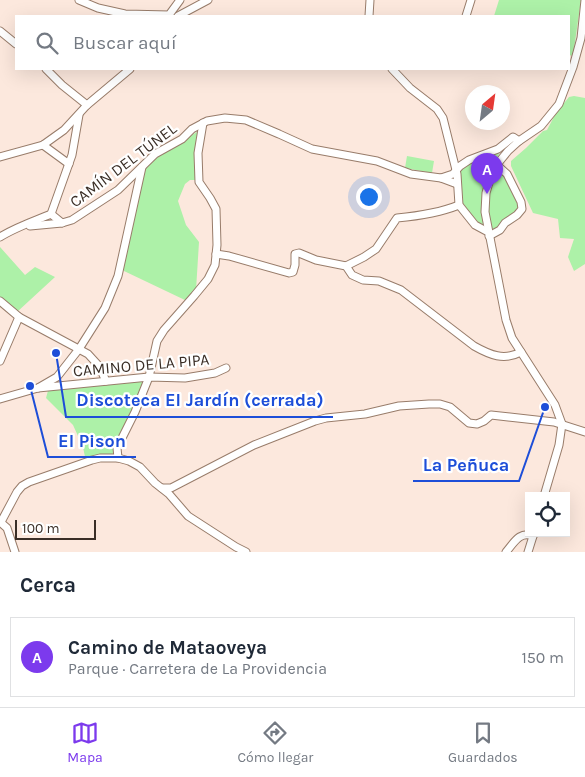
<!DOCTYPE html>
<html lang="es">
<head>
<meta charset="utf-8">
<style>
  body { margin:0; font-family:Karla,sans-serif; background:#f2f2f3; color:#1f2937 }
  .controls { position:absolute; right:15px; bottom:15px; display:grid; overflow:hidden; border-radius:0px; box-shadow:0 5px 20px #0002 }
  .controls button { width:45px; height:45px; display:grid; place-items:center; padding:0; border:0; border-bottom:1px solid #e0e1e3; background:#fff; color:#1f2937; font:25px sans-serif }
  .compass { position:absolute; left:465px; top:85px; width:45px; height:45px; border-radius:50%; background:#fff; box-shadow:0 5px 20px #0002; rotate:29deg }
  .scale { position:absolute; left:15px; bottom:12px; width:81px; box-sizing:border-box; padding-left:5px; border:2px solid #3a2e26; border-top:0; font-size:14px; line-height:18px; white-space:nowrap; color:#3a2e26; -webkit-text-stroke:4px #fff; paint-order:stroke }
  .you { position:absolute; left:368px; top:196px; width:18px; height:18px; margin:-12px; border:4px solid #fff; border-radius:50%; background:#1a73e8; box-shadow:0 0 0 8px #1a73e833 }
  .badge { display:grid; place-items:center; width:32px; height:32px; border-radius:50%; background:#7c3aed; color:#fff; font-size:16px; font-weight:700 }
  .pin { position:absolute; translate:-50% -41px; filter:drop-shadow(0 1px 2px #0008) }
  .pin::after { content:''; position:absolute; top:26px; width:18px; height:15px; background:inherit; clip-path:polygon(0 0,100% 0,50% 100%) }
  .list { margin:0; padding:0; list-style:none }
  h2 { display:flex; justify-content:space-between; align-items:center; height:65px; margin:0; padding:0 20px; font-size:21px }
  h2 small { font-size:16px; font-weight:400; color:#747a83 }
  .list li { display:grid; grid-template-columns:32px 1fr auto; gap:15px; align-items:center; box-sizing:border-box; height:80px; margin:0 10px 10px; padding:0 10px; border:1px solid #e0e1e3; border-radius:0px }
  .list b { display:block; font-size:19px; white-space:nowrap }
  .list p { margin:0; font-size:16px; white-space:nowrap; color:#747a83 }
  .list em { font-size:16px; font-style:normal; color:#747a83 }
  .icon { flex:none; width:28px; height:28px; fill:none; stroke:currentColor; stroke-width:2; stroke-linecap:round; stroke-linejoin:round }
  .map { position:relative; flex:none; width:585px; height:552px; overflow:hidden }
  .search { position:absolute; background:#fff; box-shadow:0 5px 20px #0002; left:15px; right:15px; top:15px; height:55px; display:flex; align-items:center; gap:12px; box-sizing:border-box; padding:0 18px; border-radius:0px; color:#747a83; font-size:19px }
  .sheet { height:155px; background:#fff }
  nav { display:flex; justify-content:space-around; align-items:center; box-sizing:border-box; height:70px; border-top:1px solid #e0e1e3; background:#fff; font-size:14px; color:#747a83 }
  nav a { display:grid; justify-items:center; gap:2px }
  nav .on { color:#7c3aed }
  .map>svg:first-child { display:block }
  .green { fill:#adf1a8 }
  .lines { fill:none; stroke-linecap:round; stroke-linejoin:round }
  .minor-casing { stroke:#987c6a; stroke-width:9 }
  .minor { stroke:#fff; stroke-width:7 }
  .labels { text-anchor:middle; dominant-baseline:central; stroke-width:4.5; stroke-linejoin:round; paint-order:stroke }
  .street-label { font-size:16px; fill:#3a2e26; stroke:#fff }
  .leader { fill:none; stroke:#1d4ed8; stroke-width:2 }
  .callout-dot { fill:#1d4ed8; stroke:#fff; stroke-width:2 }
  .callout-label { font-size:18px; text-anchor:middle; font-weight:bold; fill:#1d4ed8; stroke:#fff; stroke-width:4.5; stroke-linejoin:round; paint-order:stroke }
</style>
</head>
<body>
<div class="map">
<svg width="585" height="552" viewBox="0 0 585 552">
  <rect width="100%" height="100%" fill="#fce8dd"/>
  <g class="green">
    <polygon points="499,0 581,0 573,56 569,55 569,16 494,16"/>
    <polygon points="574,96 585,98 585,264 574,271 568,257 574,239 560,238 558,219 533,213 511,166 511,161 526,148 543,131 547,130 556,113 569,97"/>
    <polygon points="197,132 197,180 190,180 185,184 178,201 186,225 199,242 196,290 187,301 124,271 124,259 146,166 155,158"/>
    <polygon points="502,149 491,168 506,176 519,208 513,216 493,230 481,225 468,211 463,203 460,185 460,169 465,165"/>
    <polygon points="407,156 434,161 432,173 405,168"/>
    <polygon points="0,247 25,275 35,267 55,277 17,312 0,298"/>
    <polygon points="149,377 117,448 118,458 86,462 83,447 73,425 46,398 49,387"/>
  </g>
  <g class="lines">
    <g class="minor-casing">
      <g id="minor">
        <polyline points="79,0 98,8 125,14 169,15 180,0"/>
        <polyline points="178,16 208,0"/>
        <polyline points="369,16 370,0"/>
        <polyline points="466,16 471,0"/>
        <polyline points="0,31 16,44"/>
        <polyline points="46,69 62,85 87,105"/>
        <polyline points="392,69 410,88 437,109 443,118 457,174 459,205 475,225 488,232"/>
        <polyline points="43,145 69,164"/>
        <polyline points="0,157 43,145 64,130 87,105 130,69"/>
        <polyline points="441,178 453,174 460,166 469,160 498,149 513,137 519,141"/>
        <polyline points="51,214 62,223 72,220 118,190 155,154 182,139 192,129 207,121 225,118 246,120 279,134 312,149 377,161 411,174 441,178 457,184"/>
        <polyline points="30,226 62,223"/>
        <polyline points="489,236 500,230 505,223 517,215 522,209 521,202 507,174 497,165"/>
        <path d="M0,237C16,227 34,221 51,214L72,155L79,115"/>
        <path d="M216,254L229,256L289,273L293,272L295,265V254L299,253L316,260L346,266L352,275L363,280L379,281L401,290L474,346C490,355 504,361 521,352"/>
        <path d="M346,266L364,257L376,249L397,218C419,216 439,213 459,205"/>
        <polyline points="0,301 19,317 88,354 99,366 106,381"/>
        <polyline points="0,361 19,317"/>
        <polyline points="38,388 57,377 79,349 105,308 118,276 142,167"/>
        <polyline points="0,399 38,388 149,377 185,378 215,373 226,368"/>
        <polyline points="118,458 117,448 135,412 149,377 157,341 164,330 194,296 208,279 215,265 217,245 216,209 210,198 199,182 198,153 203,123"/>
        <polyline points="162,488 171,488 254,445 315,421 326,418 365,414 399,406 429,404 440,404 450,407 469,423 477,424 484,421 491,415 554,422 585,432"/>
        <polyline points="544,496 559,445 562,424 555,405 512,338 506,320 485,212 486,193 490,179 499,162 508,151 519,141 541,126 559,104 573,67 581,38 585,0"/>
        <polyline points="0,522 7,528 15,552"/>
        <polyline points="1,522 17,492 22,486 29,482 92,460 100,458 118,458 129,461 140,467 155,483 169,494 188,516 236,547 246,552"/>
        <path d="M506,552C514,543 519,531 533,536"/>
        <polyline points="528,552 534,533"/>
      </g>
    </g>
    <use href="#minor" class="minor"/>
  </g>
  <g class="labels">
    <g class="street-label">
      <text transform="translate(123 165) rotate(-37)">CAMÍN DEL TÚNEL</text>
      <text transform="translate(141 365) rotate(-5)">CAMINO DE LA PIPA</text>
    </g>
  </g>
  <path class="leader" d="M56 353L66 417H333M30 386L48 457H136M545 407L519 481H413"/>
  <g class="callout-dot">
    <circle cx="56" cy="353" r="5"/>
    <circle cx="30" cy="386" r="5"/>
    <circle cx="545" cy="407" r="5"/>
  </g>
  <g class="callout-label">
    <text x="200" y="406">Discoteca El Jardín (cerrada)</text>
    <text x="92" y="447">El Pison</text>
    <text x="466" y="471">La Peñuca</text>
  </g>
</svg>
<div class="controls">
<button><svg class="icon" aria-label="locate" viewBox="0 0 24 24"><circle cx="12" cy="12" r="6"/><path d="M12 2v4M12 18v4M2 12h4M18 12h4"/></svg></button>
</div>
<svg class="compass" viewBox="-18 -18 36 36"><path d="M0-13l5 13h-10z" fill="#e53935"/><path d="M0 13l5-13h-10z" fill="#747a83"/></svg>
<div class="scale">100 m</div>
<div class="you"></div>
<div class="pin badge" style="left:487px;top:194px">A</div>
<div class="search"><svg class="icon" aria-label="search" viewBox="0 0 24 24"><circle cx="10" cy="10" r="6"/><path d="M15 15l6 6"/></svg>Buscar aquí</div>
</div>
<section class="sheet">
<h2>Cerca<small></small></h2>
<ul class="list">
<li><span class="badge">A</span><div><b>Camino de Mataoveya</b><p>Parque · Carretera de La Providencia</p></div><em>150 m</em></li>
</ul>
</section>
<nav>
<a class="on"><svg class="icon" aria-label="map" viewBox="0 0 24 24"><path d="M3 6l6-2 6 2 6-2v14l-6 2-6-2-6 2zM9 4v14M15 6v14"/></svg>Mapa</a>
<a><svg class="icon" aria-label="directions" viewBox="0 0 24 24"><path d="M12 3l9 9-9 9-9-9zM9 14v-3h6M13 9l2 2-2 2"/></svg>Cómo llegar</a>
<a><svg class="icon" aria-label="saved" viewBox="0 0 24 24"><path d="M7 4h10v16l-5-4-5 4z"/></svg>Guardados</a>
</nav>
</body>
</html>
